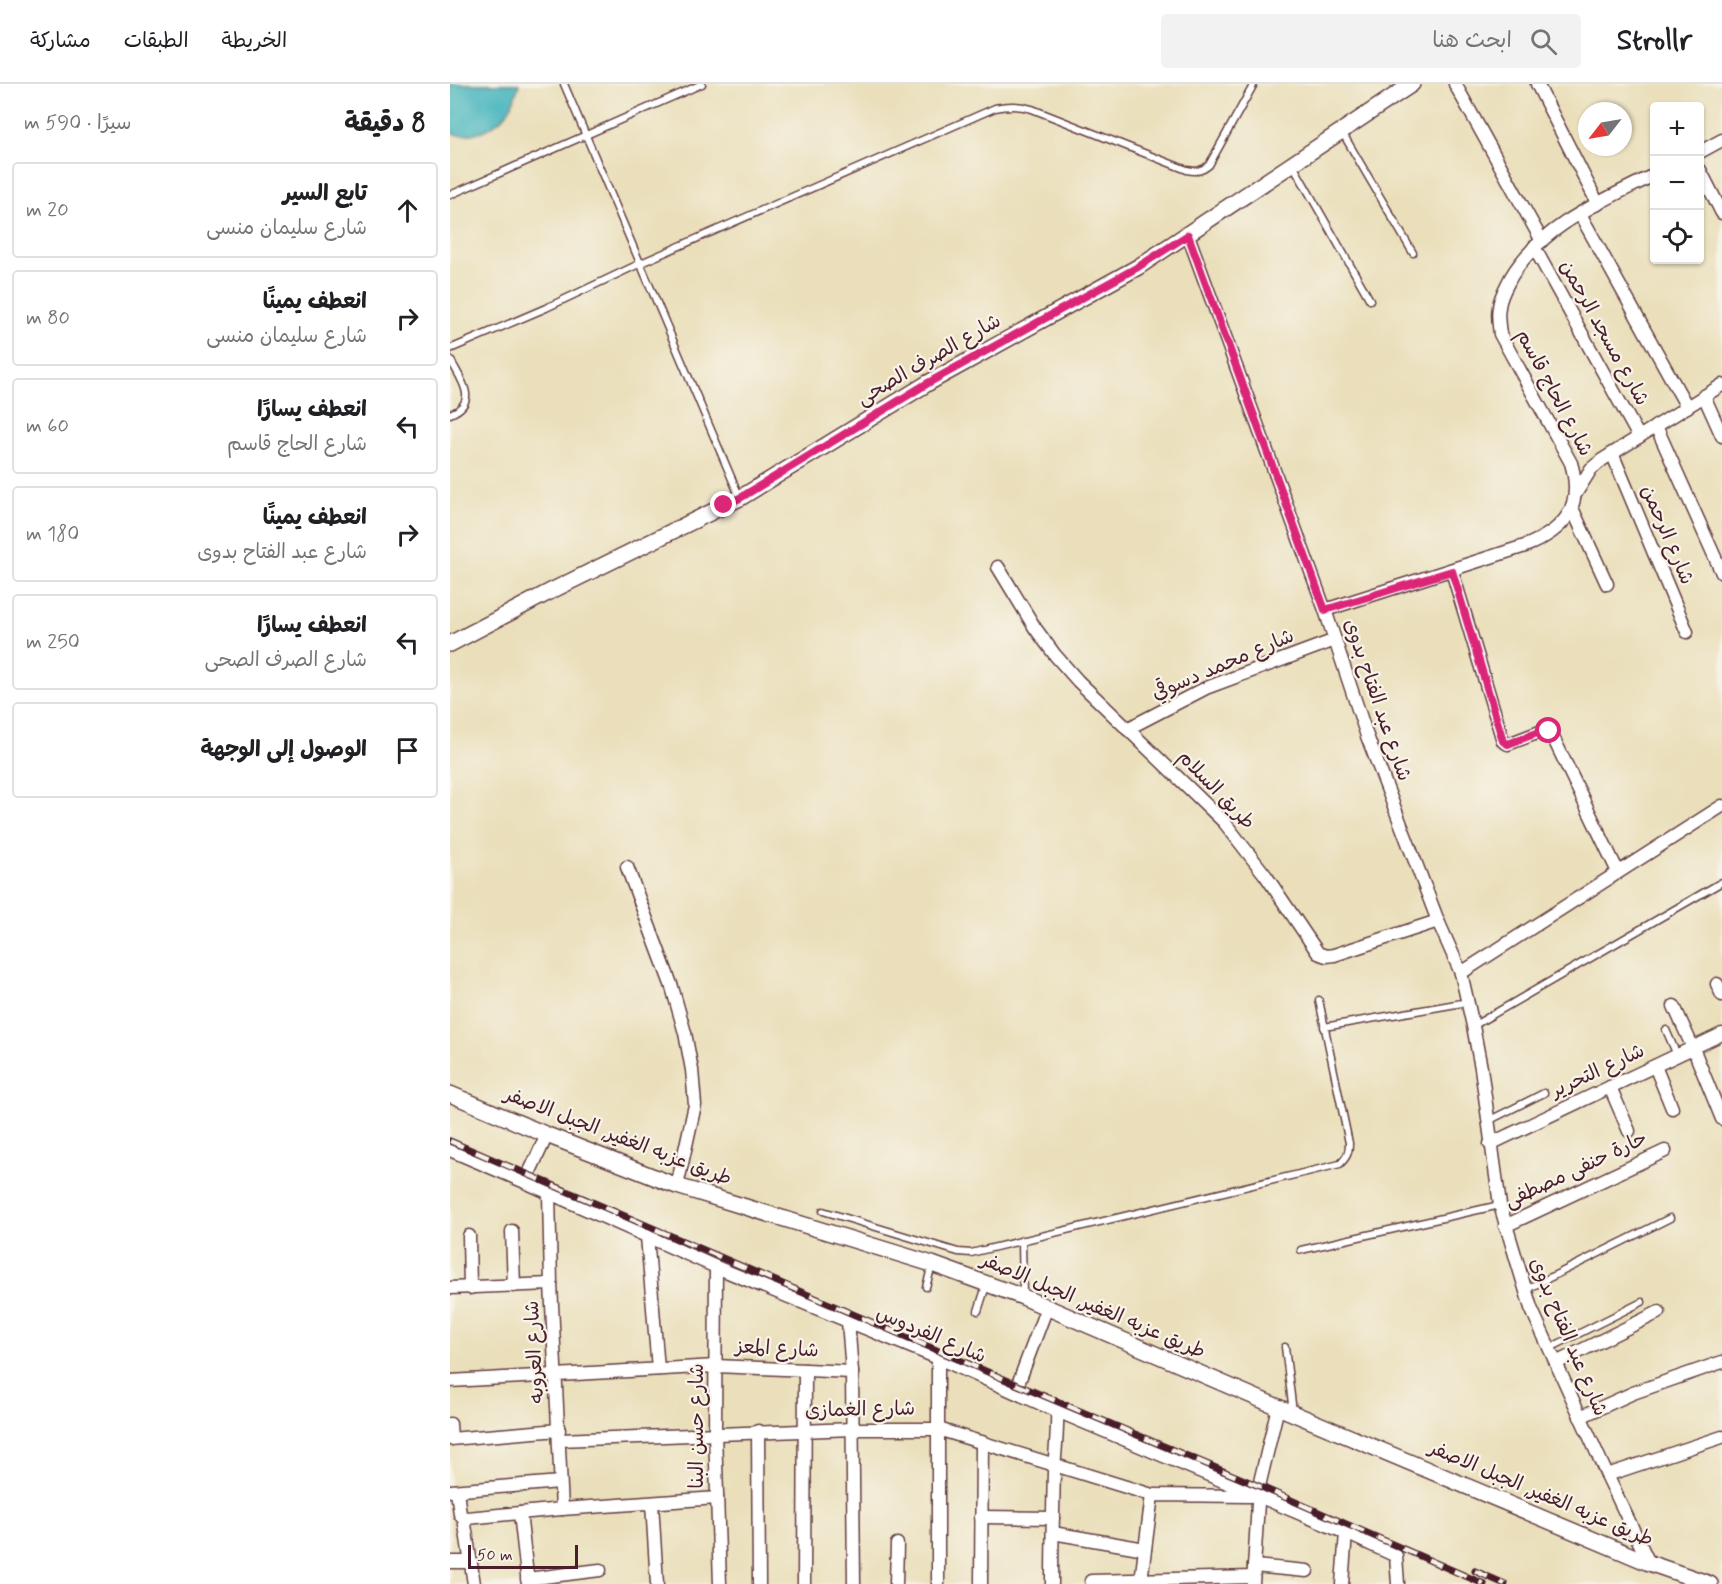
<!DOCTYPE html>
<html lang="ar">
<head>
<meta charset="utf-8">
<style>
  body { margin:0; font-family:Mynerve,"Playpen Sans Arabic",sans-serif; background:#f2f2f2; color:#202124; direction:rtl }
  .controls { position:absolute; right:18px; top:18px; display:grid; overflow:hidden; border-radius:6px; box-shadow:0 2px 4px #0004 }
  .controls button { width:54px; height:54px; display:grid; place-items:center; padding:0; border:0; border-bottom:2px solid #e0e0e0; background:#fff; color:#202124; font:30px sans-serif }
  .compass { position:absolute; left:1128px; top:18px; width:54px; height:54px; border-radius:50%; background:#fff; box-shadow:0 2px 4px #0004; rotate:239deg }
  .scale { position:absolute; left:18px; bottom:15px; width:110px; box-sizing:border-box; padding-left:6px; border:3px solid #4a1f2b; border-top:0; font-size:16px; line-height:21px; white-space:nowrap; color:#4a1f2b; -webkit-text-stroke:4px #f7f3e8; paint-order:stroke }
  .stop { position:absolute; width:18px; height:18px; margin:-14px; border:4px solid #db2777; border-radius:50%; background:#fff }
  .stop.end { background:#db2777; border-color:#fff; box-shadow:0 2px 6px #0008 }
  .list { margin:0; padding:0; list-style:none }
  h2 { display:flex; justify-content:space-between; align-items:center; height:78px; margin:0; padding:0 24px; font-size:26px }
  h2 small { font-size:20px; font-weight:400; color:#757577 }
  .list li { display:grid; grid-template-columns:39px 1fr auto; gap:18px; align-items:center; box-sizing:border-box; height:96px; margin:0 12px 12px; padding:0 12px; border:2px solid #e0e0e0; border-radius:6px }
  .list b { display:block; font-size:22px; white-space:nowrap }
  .list p { margin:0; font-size:20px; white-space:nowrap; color:#757577 }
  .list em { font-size:20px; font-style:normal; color:#757577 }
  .icon { flex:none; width:33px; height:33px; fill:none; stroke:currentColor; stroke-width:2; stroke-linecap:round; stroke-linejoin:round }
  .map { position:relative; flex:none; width:1272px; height:1500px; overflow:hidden; direction:ltr }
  header { display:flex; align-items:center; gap:36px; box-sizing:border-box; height:84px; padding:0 30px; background:#fff; border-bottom:2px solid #e0e0e0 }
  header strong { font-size:28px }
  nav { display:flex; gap:33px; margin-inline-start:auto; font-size:21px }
  .search { width:420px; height:54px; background:#f2f2f2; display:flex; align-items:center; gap:15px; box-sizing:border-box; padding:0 21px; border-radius:6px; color:#757577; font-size:22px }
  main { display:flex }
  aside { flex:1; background:#fff }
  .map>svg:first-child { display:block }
  .water { fill:#47b6be; stroke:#486a74; stroke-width:1.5 }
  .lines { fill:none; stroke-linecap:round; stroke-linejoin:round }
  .service-casing { stroke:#623c40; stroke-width:9 }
  .minor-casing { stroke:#623c40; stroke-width:15 }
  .tertiary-casing { stroke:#623c40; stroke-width:18 }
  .service { stroke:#fff; stroke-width:6 }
  .minor { stroke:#fff; stroke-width:12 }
  .tertiary { stroke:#fff; stroke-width:15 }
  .rail-casing { stroke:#4a1f2b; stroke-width:7 }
  .rail { stroke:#f7f3e8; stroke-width:4.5; stroke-dasharray:14; stroke-linecap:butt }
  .route { stroke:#db2777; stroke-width:8 }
  .labels { text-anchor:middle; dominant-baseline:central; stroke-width:4.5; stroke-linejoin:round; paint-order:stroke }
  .street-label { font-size:20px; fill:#4a1f2b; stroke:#f7f3e8 }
</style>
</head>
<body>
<header>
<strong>Strollr</strong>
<div class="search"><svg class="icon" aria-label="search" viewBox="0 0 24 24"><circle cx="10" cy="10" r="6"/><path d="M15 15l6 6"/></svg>ابحث هنا</div>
<nav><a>الخريطة</a><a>الطبقات</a><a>مشاركة</a></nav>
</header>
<main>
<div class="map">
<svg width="1272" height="1500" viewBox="0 0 1272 1500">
  <rect width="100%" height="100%" fill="#f7f3e8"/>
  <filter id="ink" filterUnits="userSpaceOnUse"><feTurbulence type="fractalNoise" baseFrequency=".0167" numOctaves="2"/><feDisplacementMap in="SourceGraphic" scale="12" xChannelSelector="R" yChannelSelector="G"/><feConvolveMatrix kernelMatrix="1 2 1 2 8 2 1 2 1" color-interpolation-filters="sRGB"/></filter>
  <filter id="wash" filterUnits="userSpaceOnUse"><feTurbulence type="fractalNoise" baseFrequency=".008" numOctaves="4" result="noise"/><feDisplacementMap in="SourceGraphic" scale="24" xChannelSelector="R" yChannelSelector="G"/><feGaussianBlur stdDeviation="1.35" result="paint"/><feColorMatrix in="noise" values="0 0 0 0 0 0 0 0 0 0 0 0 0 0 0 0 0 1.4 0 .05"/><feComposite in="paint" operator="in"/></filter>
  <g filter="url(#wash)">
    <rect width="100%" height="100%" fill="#eadfba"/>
    <path class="water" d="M0,0H69C66,11 63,21 56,30C43,46 19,55 0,49Z"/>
  </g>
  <g filter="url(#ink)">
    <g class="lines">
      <g class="service-casing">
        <g id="service">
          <polyline points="114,0 290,414"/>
          <polyline points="892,48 963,169"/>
          <polyline points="843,81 920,216"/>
          <polyline points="0,111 252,0"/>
          <path d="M0,265L96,224L191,179L545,24C559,21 569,21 582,25L737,86C747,88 752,87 759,81L804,0"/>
          <path d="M0,275C11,296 30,318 0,330"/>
          <polyline points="1023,942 1272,798"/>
          <polyline points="874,943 1018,918"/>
          <polyline points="1216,946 1227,971"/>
          <polyline points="1038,1037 1094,1009"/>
          <path d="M373,1127L508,1168L521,1169L890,1080C897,1073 899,1069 899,1059L869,916"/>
          <polyline points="572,1156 573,1213"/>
          <polyline points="851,1166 1050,1121"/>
          <polyline points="476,1203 482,1181"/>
          <polyline points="1075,1206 1220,1134"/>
          <polyline points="528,1227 536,1202"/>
          <polyline points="835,1263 843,1328"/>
          <polyline points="1100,1264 1192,1218"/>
        </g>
      </g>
      <g class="minor-casing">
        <g id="minor">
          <polyline points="1005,0 1092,157"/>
          <polyline points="1087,0 1148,120"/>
          <polyline points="1250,68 1272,56"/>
          <polyline points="1250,86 1272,129"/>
          <polyline points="1130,130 1237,323"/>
          <polyline points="738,151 875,526 917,652 988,837 1011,889 1023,942 1031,984 1050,1121 1081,1224 1157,1391 1199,1479"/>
          <polyline points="1084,163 1189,353"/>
          <polyline points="1254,312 1272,352"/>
          <polyline points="1206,342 1272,489"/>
          <polyline points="1162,369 1237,548"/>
          <polyline points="1126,409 1141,385 1152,376 1272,301"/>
          <polyline points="1122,424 1157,500"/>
          <polyline points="548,483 585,544 605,571 628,597 774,738 816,792 868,869 876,872 884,871 988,837"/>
          <polyline points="1002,487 1053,657 1058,660 1095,646 1101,649 1168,788"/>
          <path d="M875,526L1075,462C1115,446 1134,423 1121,379L1050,250C1049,241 1047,232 1049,223C1050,212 1056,203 1061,193C1092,141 1153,117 1204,91"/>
          <polyline points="677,645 756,604 885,556"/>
          <polyline points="177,783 222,903 235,949 242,986 245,1021 227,1102"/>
          <polyline points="1011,889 1272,722"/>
          <polyline points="1267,900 1272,911"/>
          <polyline points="1224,922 1243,964 1272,1035"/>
          <polyline points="1205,982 1222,1024"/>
          <polyline points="1160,1003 1179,1047"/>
          <polyline points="1040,1060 1272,950"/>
          <polyline points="0,1066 75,1098 266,1183 488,1274 607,1327 896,1449 946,1472 948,1500"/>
          <polyline points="75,1098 97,1051"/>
          <polyline points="99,1109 101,1200 112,1425"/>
          <polyline points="1055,1142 1215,1067"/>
          <polyline points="62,1147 64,1202"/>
          <polyline points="19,1152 20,1204"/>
          <polyline points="197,1152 208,1285"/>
          <polyline points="266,1183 265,1349 270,1500"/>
          <polyline points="0,1204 101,1200"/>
          <polyline points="398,1237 402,1288 404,1500"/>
          <polyline points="488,1274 488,1500"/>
          <polyline points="1106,1279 1209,1228"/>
          <polyline points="0,1297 266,1282 402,1288"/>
          <polyline points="565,1308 597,1223"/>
          <polyline points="1130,1333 1183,1309 1272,1278"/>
          <polyline points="0,1340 1,1355"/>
          <polyline points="308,1347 309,1500"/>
          <polyline points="0,1355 109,1346"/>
          <polyline points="109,1356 403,1345 488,1345 702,1411"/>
          <polyline points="1157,1391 1272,1353"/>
          <polyline points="1,1407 110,1398"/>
          <polyline points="7,1407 10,1430 12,1433 17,1434 112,1425 267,1414"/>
          <polyline points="202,1419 207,1500"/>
          <polyline points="70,1429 78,1500"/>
          <polyline points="531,1433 603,1434"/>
          <polyline points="14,1434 24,1500"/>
          <polyline points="603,1449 695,1465"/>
          <polyline points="0,1478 21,1478"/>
          <polyline points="804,1482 857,1487"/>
          <polyline points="77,1495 150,1486"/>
          <polyline points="641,1497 803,1493"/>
          <polyline points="354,1500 355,1286"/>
          <polyline points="446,1500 447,1460"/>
          <polyline points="531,1500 532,1358"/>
          <path d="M602,1500C602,1463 603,1425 604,1388C605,1367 608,1348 607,1327"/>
          <polyline points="688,1500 692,1489 702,1411 801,1412"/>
          <polyline points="803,1500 809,1402 828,1323"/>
          <polyline points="892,1500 896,1449"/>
        </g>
      </g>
      <g class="tertiary-casing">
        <g id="tertiary">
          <polyline points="0,560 103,506 290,414 478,299 688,183 962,0"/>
          <polyline points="0,1010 97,1051 227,1102 482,1180 573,1213 828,1323 1199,1479 1260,1500"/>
        </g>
      </g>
      <use href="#service" class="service"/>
      <use href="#minor" class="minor"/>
      <use href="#tertiary" class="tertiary"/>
      <g class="rail-casing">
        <g id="rail">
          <polyline points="0,1057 568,1301 809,1402 1034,1500"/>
          <polyline points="1025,1487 1055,1500"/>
        </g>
      </g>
      <use href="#rail" class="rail"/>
    </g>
  </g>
  <g class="lines" filter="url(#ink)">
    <polyline class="route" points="274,421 290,414 478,299 688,183 738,151 875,526 1002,487 1053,657 1058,660 1095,646 1099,647"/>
  </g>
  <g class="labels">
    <g class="street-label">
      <text transform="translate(1154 249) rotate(61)">شارع مسجد الرحمن</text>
      <text transform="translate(479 276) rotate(-30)">شارع الصرف الصحى</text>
      <text transform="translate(1104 309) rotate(62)">شارع الحاج قاسم</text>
      <text transform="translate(1217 451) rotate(67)">شارع الرحمن</text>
      <text transform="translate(773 581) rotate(-23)">شارع محمد دسوقي</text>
      <text transform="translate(927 616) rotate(71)">شارع عبد الفتاح بدوى</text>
      <text transform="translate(766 706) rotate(46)">طريق السلام</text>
      <text transform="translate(1148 987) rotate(-25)">شارع التحرير</text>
      <text transform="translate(168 1053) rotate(21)">طريق عزبه الغفير, الجبل الاصفر</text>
      <text transform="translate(1126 1086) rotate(-25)">حارة حنفى مصطفى</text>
      <text transform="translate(643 1222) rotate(23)">طريق عزبه الغفير, الجبل الاصفر</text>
      <text transform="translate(481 1251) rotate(23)">شارع الفردوس</text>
      <text transform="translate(1118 1253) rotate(67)">شارع عبد الفتاح بدوى</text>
      <text transform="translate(327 1265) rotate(3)">شارع المعز</text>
      <text transform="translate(85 1268) rotate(-93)">شارع العروبه</text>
      <text transform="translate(410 1326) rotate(-1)">شارع الغمازى</text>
      <text transform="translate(247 1342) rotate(-90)">شارع حسن البنا</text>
      <text transform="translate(1091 1410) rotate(23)">طريق عزبه الغفير, الجبل الاصفر</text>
    </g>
  </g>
</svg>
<div class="controls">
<button>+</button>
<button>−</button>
<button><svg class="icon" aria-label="locate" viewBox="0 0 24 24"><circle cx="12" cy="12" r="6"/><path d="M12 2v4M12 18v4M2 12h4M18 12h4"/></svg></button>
</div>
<svg class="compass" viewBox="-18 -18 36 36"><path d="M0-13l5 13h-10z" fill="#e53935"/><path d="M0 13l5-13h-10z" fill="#757577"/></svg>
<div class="scale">50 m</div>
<div class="stop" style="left:1099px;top:647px"></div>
<div class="stop end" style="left:274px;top:421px"></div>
</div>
<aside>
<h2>8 دقيقة<small>سيرًا · 590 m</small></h2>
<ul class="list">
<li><svg class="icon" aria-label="ahead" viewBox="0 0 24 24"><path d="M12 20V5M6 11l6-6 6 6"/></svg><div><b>تابع السير</b><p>شارع سليمان منسى</p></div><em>20 m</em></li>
<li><svg class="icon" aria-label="right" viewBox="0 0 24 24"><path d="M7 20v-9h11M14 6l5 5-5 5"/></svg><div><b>انعطف يمينًا</b><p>شارع سليمان منسى</p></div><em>80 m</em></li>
<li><svg class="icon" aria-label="left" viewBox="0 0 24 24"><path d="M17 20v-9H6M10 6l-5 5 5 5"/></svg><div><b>انعطف يسارًا</b><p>شارع الحاج قاسم</p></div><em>60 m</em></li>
<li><svg class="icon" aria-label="right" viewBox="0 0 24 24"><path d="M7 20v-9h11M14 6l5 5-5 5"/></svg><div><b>انعطف يمينًا</b><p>شارع عبد الفتاح بدوى</p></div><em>180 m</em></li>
<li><svg class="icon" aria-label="left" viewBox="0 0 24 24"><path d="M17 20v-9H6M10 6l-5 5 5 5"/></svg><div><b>انعطف يسارًا</b><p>شارع الصرف الصحى</p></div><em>250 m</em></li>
<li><svg class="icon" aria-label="arrive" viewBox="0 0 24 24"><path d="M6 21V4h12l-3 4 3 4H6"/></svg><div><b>الوصول إلى الوجهة</b></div></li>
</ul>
</aside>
</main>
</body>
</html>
